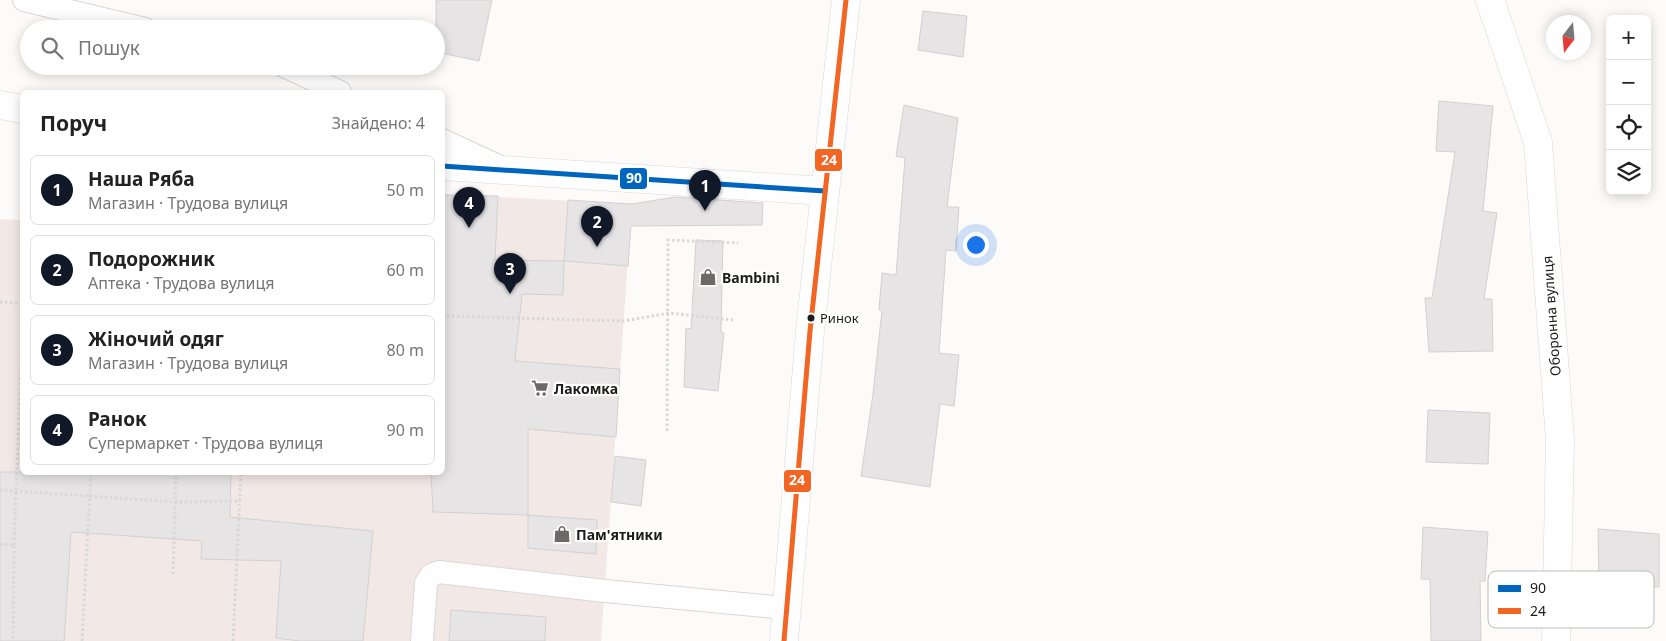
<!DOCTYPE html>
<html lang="uk">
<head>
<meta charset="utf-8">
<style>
  body { margin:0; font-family:"Noto Sans",sans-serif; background:#f6f6f6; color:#222 }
  .controls { position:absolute; right:15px; top:15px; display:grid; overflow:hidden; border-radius:8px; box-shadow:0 2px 12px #0003 }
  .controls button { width:45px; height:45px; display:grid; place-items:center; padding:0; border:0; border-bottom:1px solid #e0e0e0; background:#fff; color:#222; font:25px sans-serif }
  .compass { position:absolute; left:1546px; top:15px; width:45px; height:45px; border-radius:50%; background:#fff; box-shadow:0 2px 12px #0003; rotate:196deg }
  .you { position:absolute; left:975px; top:244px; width:18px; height:18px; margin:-12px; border:4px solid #fff; border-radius:50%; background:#1a73e8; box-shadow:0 0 0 8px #1a73e833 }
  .badge { display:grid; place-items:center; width:32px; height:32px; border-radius:50%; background:#111827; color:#fff; font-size:16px; font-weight:700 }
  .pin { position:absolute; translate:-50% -41px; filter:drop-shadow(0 1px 2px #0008) }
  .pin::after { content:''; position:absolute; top:26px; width:18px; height:15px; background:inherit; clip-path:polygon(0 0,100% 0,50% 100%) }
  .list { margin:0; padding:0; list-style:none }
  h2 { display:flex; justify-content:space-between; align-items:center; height:65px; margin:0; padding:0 20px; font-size:21px }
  h2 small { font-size:16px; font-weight:400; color:#767676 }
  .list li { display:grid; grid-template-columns:32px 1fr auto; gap:15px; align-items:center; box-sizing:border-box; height:70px; margin:0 10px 10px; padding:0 10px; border:1px solid #e0e0e0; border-radius:8px }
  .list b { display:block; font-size:19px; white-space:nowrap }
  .list p { margin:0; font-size:16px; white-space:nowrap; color:#767676 }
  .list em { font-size:16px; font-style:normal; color:#767676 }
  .icon { flex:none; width:28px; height:28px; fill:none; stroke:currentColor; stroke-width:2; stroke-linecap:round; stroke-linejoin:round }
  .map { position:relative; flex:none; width:1666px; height:641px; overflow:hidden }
  .search { position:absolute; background:#fff; box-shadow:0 2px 12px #0003; left:20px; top:20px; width:425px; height:55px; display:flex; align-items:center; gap:12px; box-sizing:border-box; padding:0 18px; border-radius:28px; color:#767676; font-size:19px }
  .panel { position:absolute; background:#fff; box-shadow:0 2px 12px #0003; left:20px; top:90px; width:425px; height:385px; border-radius:8px }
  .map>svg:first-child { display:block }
  .built { fill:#f2e9e7 }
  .building { fill:#e6e4e4; stroke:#d2d0d0 }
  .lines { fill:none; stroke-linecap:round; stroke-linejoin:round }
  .service-casing { stroke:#dad8d7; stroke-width:24 }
  .minor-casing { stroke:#dad8d7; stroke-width:29 }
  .tertiary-casing { stroke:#dad8d7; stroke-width:29 }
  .path { stroke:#d8d8d8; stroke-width:3; stroke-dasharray:2.5 2.5; stroke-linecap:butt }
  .service { stroke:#fffefe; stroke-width:22 }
  .minor { stroke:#fffefe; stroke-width:28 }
  .tertiary { stroke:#fffefe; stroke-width:28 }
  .bus-1-casing { stroke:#fff; stroke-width:9 }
  .bus-2-casing { stroke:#fff; stroke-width:9 }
  .bus-1 { stroke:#0065bd; stroke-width:5 }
  .bus-2 { stroke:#f26522; stroke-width:5 }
  .bus-dot { fill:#1e1c1b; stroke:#fff; stroke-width:2 }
  .labels { text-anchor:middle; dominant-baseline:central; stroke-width:4.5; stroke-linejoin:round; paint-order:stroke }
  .bus-label { font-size:13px; fill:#1e1c1b; stroke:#fff; text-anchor:start }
  .poi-label { font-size:14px; font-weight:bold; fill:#1e1c1b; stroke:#fff; text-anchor:start }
  .street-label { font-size:14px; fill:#1e1c1b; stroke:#fff }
  .key { fill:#fff; stroke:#bcbbbb; stroke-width:1 }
  .key-label { font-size:14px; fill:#1e1c1b }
  .line-badge { stroke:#fff; stroke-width:2 }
  .badge-label { font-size:14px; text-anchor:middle; font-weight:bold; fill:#fff }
</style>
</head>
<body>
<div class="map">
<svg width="1666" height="641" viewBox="0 0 1666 641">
  <rect width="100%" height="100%" fill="#fdfbfa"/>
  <polygon class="built" points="443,194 632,204 601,641 0,641 0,219 22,220 22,472 442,472"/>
  <g class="building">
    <polygon points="436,0 492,0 479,61 436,52"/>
    <polygon points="923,11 967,16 963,57 918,50"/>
    <polygon points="1439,101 1493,106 1483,211 1497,213 1484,299 1492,299 1493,351 1429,352 1425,298 1432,298 1455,152 1436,151"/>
    <polygon points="904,105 958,118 947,207 959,207 956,251 946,250 939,353 959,355 954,406 940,404 930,487 861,476 873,394 882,310 879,310 882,273 896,275 905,158 896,156"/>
    <polygon points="442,195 498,196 495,260 564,261 568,200 632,204 675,197 763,203 762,225 631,226 628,266 564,261 563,295 522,294 515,361 620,369 616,437 528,429 528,515 433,512 431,472 442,472"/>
    <polygon points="696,240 723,241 721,332 724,333 718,391 684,387 686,328 691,329"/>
    <polygon points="1428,410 1490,413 1488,464 1426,462"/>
    <polygon points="615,456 646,460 641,506 611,502"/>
    <polygon points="0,472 231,472 230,517 373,531 363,641 300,641 276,638 281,561 201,559 202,541 71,532 64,641 0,641"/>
    <polygon points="528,515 597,520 596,554 528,548"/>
    <polygon points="1423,527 1488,532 1485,581 1480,581 1481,641 1431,641 1430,579 1421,579"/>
    <polygon points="1598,529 1659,534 1659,587 1599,583"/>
    <polygon points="451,610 546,617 545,641 449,641"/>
  </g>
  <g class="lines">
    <g class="service-casing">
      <g id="service">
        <polyline points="24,0 145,29"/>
        <polyline points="284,66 340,92"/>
        <polyline points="442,140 498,166"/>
        <polyline points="422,641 426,583 431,575 439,572 605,591 786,608"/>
      </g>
    </g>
    <g class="minor-casing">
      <g id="minor">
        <polyline points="1490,0 1538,142 1560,440 1556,641"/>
        <polyline points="0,105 22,109"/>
        <polyline points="442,166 825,191"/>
      </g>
    </g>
    <g class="tertiary-casing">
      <polyline id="tertiary" points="784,641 810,331 846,0"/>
    </g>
    <g class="path">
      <polyline points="0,302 22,303"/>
      <polyline points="442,316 624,321 669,313 733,320"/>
      <polyline points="667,431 668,240 738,243"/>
      <polyline points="0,490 175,502 240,501"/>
      <polyline points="0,544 14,545 13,641"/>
      <polyline points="14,545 22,336"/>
      <polyline points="173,574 176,472"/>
      <polyline points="82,641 91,472"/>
      <polyline points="233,641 241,472"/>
    </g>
    <use href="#service" class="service"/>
    <use href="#minor" class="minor"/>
    <use href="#tertiary" class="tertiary"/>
    <g class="bus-1-casing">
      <polyline id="bus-1" points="442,166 825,191"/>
    </g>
    <g class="bus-2-casing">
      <polyline id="bus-2" points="784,641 810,331 846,0"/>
    </g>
    <use href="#bus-1" class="bus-1"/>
    <use href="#bus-2" class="bus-2"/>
  </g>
  <defs>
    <g id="shop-bare" transform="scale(1.35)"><path d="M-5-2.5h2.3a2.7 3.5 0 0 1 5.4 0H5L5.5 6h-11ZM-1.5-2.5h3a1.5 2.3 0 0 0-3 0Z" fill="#6c6a69" stroke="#fff" stroke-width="2.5" paint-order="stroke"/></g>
    <g id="supermarket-bare" transform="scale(1.35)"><path d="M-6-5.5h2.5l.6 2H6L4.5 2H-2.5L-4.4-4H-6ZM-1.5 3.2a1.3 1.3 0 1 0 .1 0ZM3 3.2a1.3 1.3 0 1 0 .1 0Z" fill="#6c6a69" stroke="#fff" stroke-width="2.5" paint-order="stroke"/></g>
  </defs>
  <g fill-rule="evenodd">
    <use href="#shop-bare" x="708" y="277"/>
    <use href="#supermarket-bare" x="540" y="388"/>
    <use href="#shop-bare" x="562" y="534"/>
  </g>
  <circle class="bus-dot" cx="811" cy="318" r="4.5"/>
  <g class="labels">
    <g class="bus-label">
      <text x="820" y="318">Ринок</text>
    </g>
    <g class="poi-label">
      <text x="722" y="277">Bambini</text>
      <text x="554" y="388">Лакомка</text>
      <text x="576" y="534">Пам'ятники</text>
    </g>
    <g class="street-label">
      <text transform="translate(1551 316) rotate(-94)">Оборонна вулиця</text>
    </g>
  </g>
  <rect x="1488" y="571" width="166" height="57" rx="8" class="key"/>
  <rect x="1498" y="585" width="23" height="7" fill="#0065bd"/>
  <rect x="1498" y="608" width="23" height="6" fill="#f26522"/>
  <g class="key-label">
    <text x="1530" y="593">90</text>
    <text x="1530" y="616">24</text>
  </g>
  <g class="line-badge">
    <rect x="814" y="148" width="29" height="24" rx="5" fill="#f26522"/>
    <rect x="619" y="167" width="29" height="23" rx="5" fill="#0065bd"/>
    <rect x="783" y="469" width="29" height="24" rx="5" fill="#f26522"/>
  </g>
  <g class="badge-label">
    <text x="829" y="165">24</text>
    <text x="634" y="183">90</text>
    <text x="797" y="485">24</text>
  </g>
</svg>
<div class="controls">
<button>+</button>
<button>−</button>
<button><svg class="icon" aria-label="locate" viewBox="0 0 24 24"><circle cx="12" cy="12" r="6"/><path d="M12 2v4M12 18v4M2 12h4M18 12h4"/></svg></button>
<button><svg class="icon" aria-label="layers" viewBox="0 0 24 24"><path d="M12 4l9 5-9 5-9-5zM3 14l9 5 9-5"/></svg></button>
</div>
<svg class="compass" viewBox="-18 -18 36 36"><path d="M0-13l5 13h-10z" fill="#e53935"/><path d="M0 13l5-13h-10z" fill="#767676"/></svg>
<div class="you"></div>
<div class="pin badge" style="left:705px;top:211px">1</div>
<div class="pin badge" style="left:597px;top:247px">2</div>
<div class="pin badge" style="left:510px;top:294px">3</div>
<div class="pin badge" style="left:469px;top:228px">4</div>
<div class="search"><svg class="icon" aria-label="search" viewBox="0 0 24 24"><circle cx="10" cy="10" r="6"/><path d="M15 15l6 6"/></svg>Пошук</div>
<section class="panel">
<h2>Поруч<small>Знайдено: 4</small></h2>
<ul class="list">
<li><span class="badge">1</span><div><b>Наша Ряба</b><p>Магазин · Трудова вулиця</p></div><em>50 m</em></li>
<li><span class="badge">2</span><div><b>Подорожник</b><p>Аптека · Трудова вулиця</p></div><em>60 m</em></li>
<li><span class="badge">3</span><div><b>Жіночий одяг</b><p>Магазин · Трудова вулиця</p></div><em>80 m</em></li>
<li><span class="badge">4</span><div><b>Ранок</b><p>Супермаркет · Трудова вулиця</p></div><em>90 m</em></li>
</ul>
</section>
</div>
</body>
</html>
